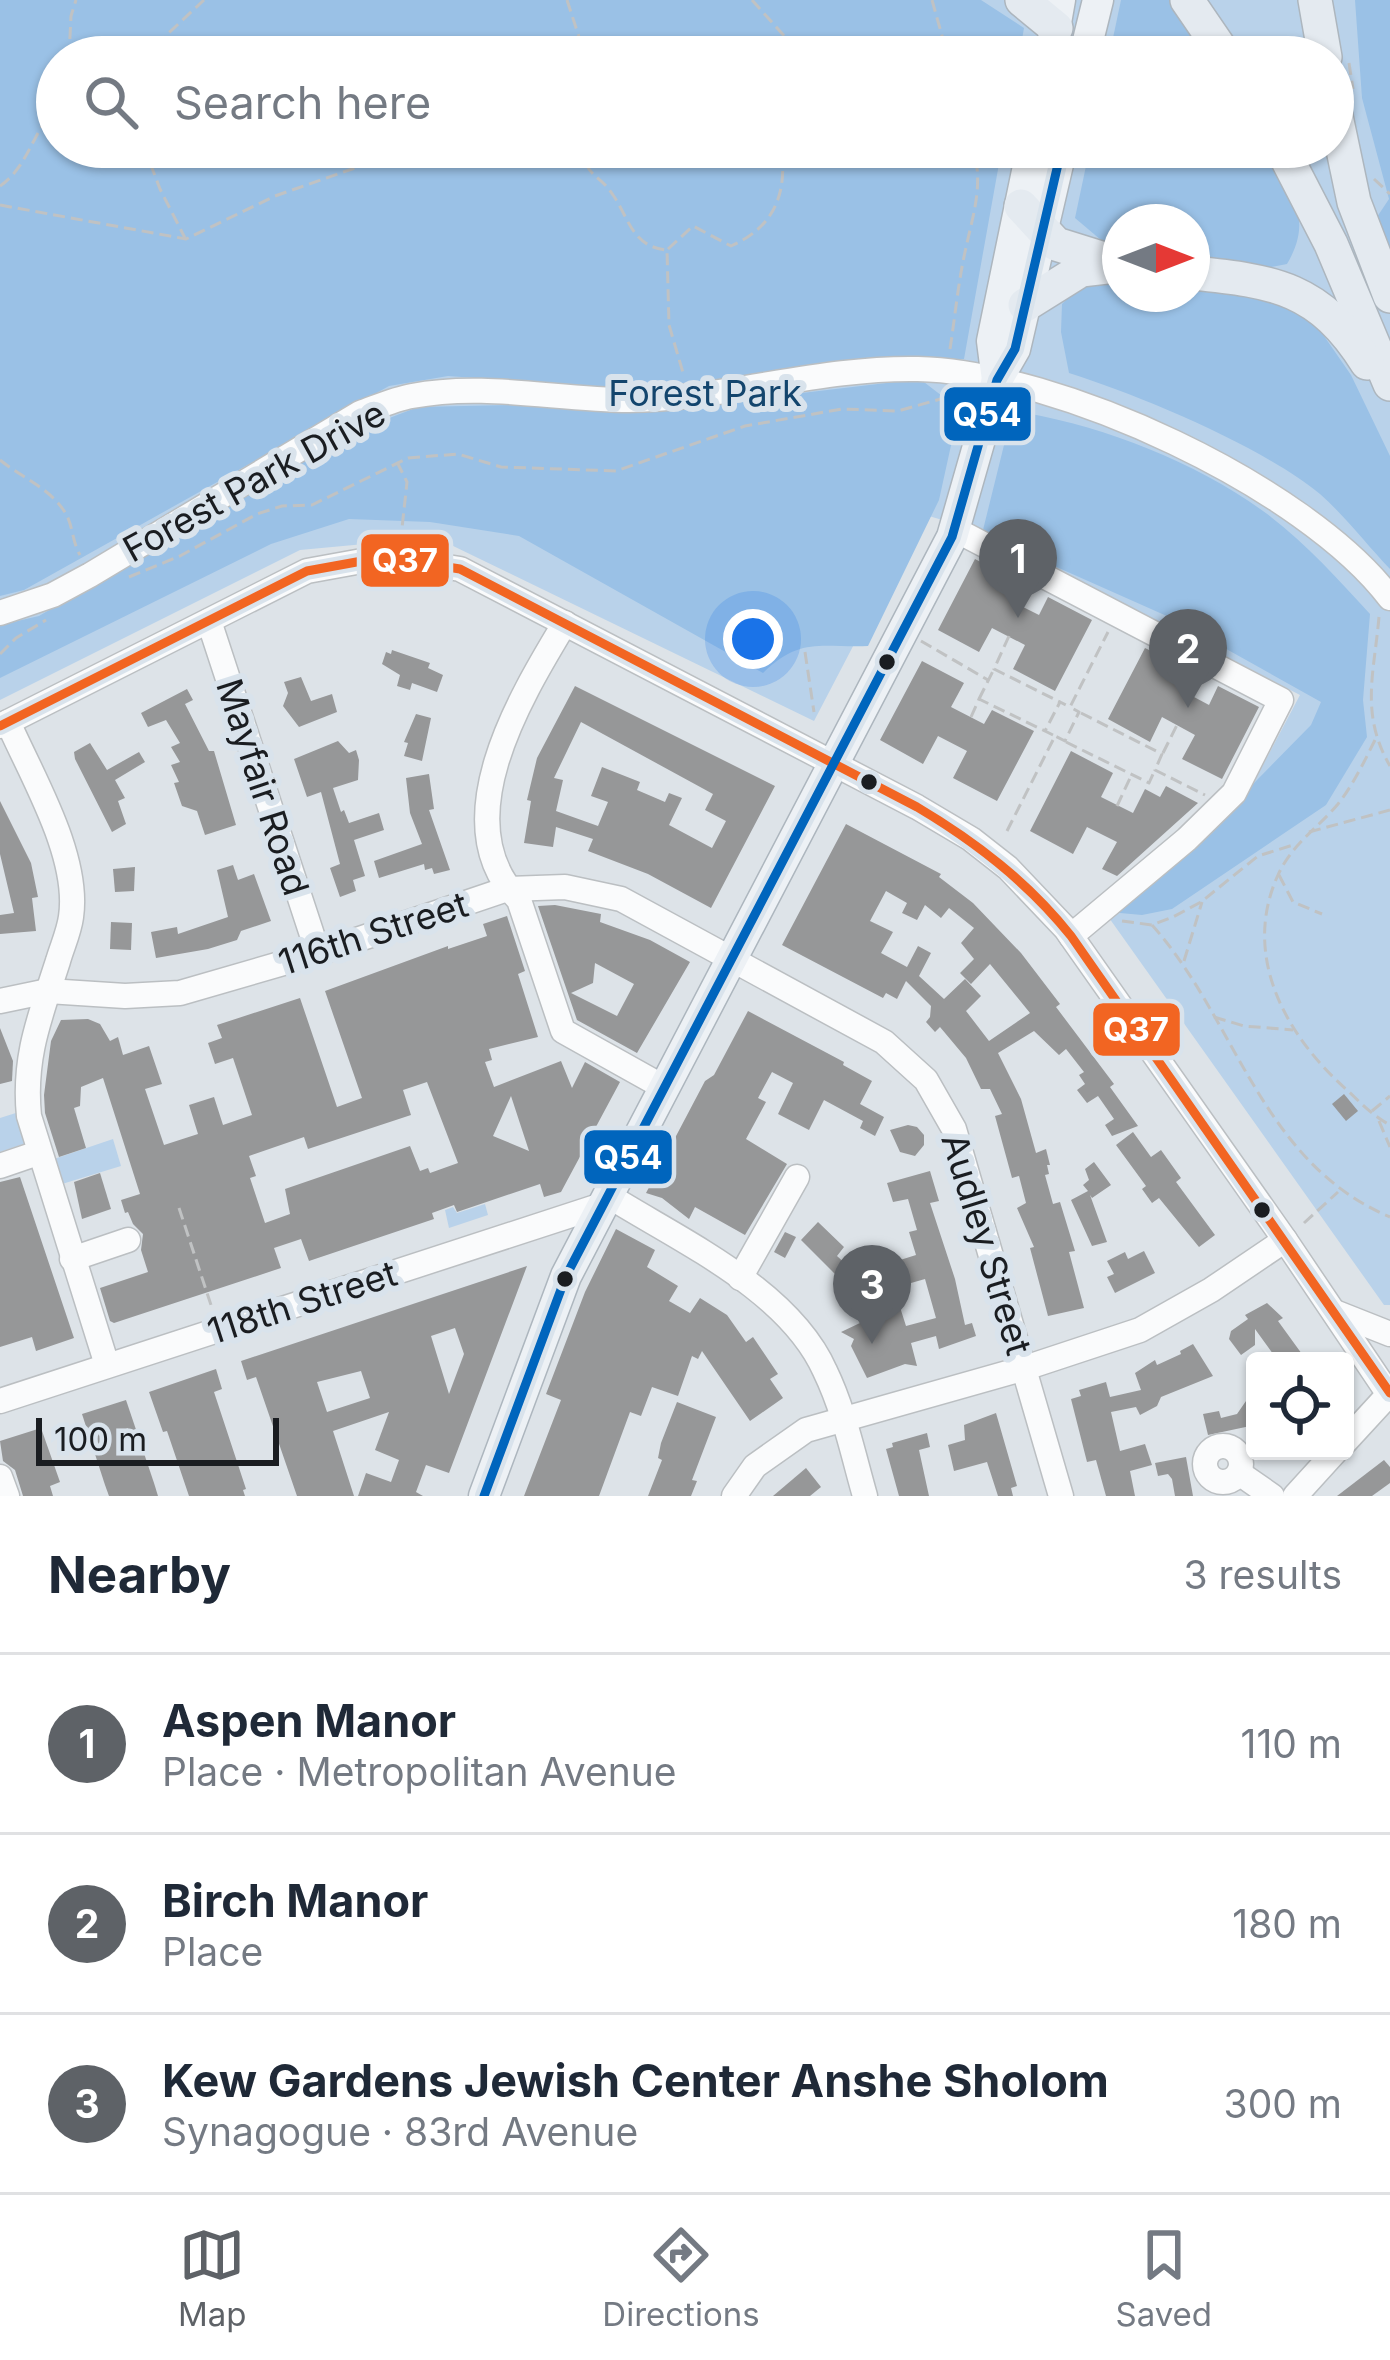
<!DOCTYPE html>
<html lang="en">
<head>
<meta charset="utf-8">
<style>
  body { margin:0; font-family:Inter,sans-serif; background:#f2f2f3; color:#1f2937 }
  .controls { position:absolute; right:36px; bottom:36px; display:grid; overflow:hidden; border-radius:12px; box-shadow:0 3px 9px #0004 }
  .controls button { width:108px; height:108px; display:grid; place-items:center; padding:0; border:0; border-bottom:3px solid #e0e1e3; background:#fff; color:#1f2937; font:60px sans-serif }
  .compass { position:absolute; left:1102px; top:204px; width:108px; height:108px; border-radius:50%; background:#fff; box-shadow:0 3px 9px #0004; rotate:90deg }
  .scale { position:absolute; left:36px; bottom:30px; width:243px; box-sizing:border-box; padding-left:12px; border:6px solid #1a1d21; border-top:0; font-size:33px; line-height:42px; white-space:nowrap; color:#1a1d21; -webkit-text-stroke:9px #d9e3ec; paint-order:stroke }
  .you { position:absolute; left:753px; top:639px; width:42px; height:42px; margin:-30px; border:9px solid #fff; border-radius:50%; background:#1a73e8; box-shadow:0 0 0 18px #1a73e833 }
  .badge { display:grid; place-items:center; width:78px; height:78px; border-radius:50%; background:#5e6267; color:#fff; font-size:39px; font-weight:700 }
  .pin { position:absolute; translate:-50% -99px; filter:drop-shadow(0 3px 6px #0008) }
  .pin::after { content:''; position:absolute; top:63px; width:42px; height:36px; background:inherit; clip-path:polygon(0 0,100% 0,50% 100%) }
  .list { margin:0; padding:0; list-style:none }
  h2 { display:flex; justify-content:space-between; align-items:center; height:156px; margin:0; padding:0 48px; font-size:51px }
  h2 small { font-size:39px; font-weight:400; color:#747a83 }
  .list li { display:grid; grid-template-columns:78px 1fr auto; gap:36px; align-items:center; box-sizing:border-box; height:180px; padding:0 48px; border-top:3px solid #e0e1e3 }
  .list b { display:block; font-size:45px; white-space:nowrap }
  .list p { margin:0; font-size:39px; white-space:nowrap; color:#747a83 }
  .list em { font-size:39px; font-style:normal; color:#747a83 }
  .icon { flex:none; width:66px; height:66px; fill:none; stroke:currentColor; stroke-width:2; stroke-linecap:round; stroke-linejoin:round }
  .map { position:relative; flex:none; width:1390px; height:1496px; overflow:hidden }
  .search { position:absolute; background:#fff; box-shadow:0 3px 9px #0004; left:36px; right:36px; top:36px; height:132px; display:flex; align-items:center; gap:30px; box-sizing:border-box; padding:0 42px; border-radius:66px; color:#747a83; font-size:45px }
  .sheet { height:696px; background:#fff }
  nav { display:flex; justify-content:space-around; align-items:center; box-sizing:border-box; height:168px; border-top:3px solid #e0e1e3; background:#fff; font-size:33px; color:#747a83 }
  nav a { display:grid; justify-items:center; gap:6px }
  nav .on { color:#5e6267 }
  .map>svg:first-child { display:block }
  .green { fill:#b9d2ea; fill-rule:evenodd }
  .forest { fill:#9ac1e6 }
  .building { fill:#969798; fill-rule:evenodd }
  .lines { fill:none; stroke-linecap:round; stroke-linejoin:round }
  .minor-casing { stroke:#bbbfc2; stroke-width:27 }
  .major-casing { stroke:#adb6be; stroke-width:33 }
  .highway-casing { stroke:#adb6be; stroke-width:36 }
  .path { stroke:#c0c2c3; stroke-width:3; stroke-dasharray:12 6; stroke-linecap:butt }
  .minor { stroke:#fafbfc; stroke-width:24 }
  .major { stroke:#edf1f5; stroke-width:30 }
  .highway { stroke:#e4eaf0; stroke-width:33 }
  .bus-1-casing { stroke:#d9e3ec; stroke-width:18 }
  .bus-2-casing { stroke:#d9e3ec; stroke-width:18 }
  .bus-1 { stroke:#f26522; stroke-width:9 }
  .bus-2 { stroke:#0065bd; stroke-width:9 }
  .bus-dot { fill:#1a1d21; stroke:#d9e3ec; stroke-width:4.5 }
  .labels { text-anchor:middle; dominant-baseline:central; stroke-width:12; stroke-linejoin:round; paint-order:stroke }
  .park-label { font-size:36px; fill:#13456d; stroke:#d9e3ec }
  .street-label { font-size:36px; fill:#1a1d21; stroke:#d9e3ec }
  .line-badge { stroke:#d9e3ec; stroke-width:4.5 }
  .badge-label { font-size:33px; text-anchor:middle; font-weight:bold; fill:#fff }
</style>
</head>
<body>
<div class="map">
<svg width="1390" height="1496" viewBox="0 0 1390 1496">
  <rect width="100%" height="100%" fill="#dde3e8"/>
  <g class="green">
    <path d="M0,0H1390V1305H1384L1107,915L1246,797L1300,695L990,534L922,514L814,721L449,544L386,542L300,550L0,700ZM57,57H1333V147H57ZM1120,222H1192V294H1120Z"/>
    <polygon points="19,1112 26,1143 0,1152 0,1118"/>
    <polygon points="113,1139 121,1166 62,1184 54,1159"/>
    <polygon points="485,1204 488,1215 449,1228 445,1210 453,1207 457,1213"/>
  </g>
  <g class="forest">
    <polygon points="0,0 981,0 1024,28 1019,57 57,57 57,147 1002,147 964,359 731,378 638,390 448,376 389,386 24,590 0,596"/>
    <polygon points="1121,0 1171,0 1208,57 1109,57"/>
    <polygon points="1355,0 1390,0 1390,272 1377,217 1389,199 1362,98"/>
    <path d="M1090,147H1261C1288,189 1316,215 1287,264L1260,269L1192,263V222H1120V253L1114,251L1075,218Z"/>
    <path d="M1085,281H1120V294H1192V288L1257,293L1315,323L1351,375L1390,456V569C1367,545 1345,516 1320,494C1261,446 1142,396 1069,373L1061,332L1062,304Z"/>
    <path d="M920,379L959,409L939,500L868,646C823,648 800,636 763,673L519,536L430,522L349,519L271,544L0,678V625L39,616L348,434L418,407L511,405L607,411L702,405Z"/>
    <path d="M1026,413C1108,428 1195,462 1263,511C1303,540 1337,578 1370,614L1363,700L1367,737L1326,805L1172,909L1142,915L1109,912L1197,841L1311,725L1321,702L1169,617L982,534L1006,437Z"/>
  </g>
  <g class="building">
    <polygon points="975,559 1019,582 1009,600 1039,615 1048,597 1092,620 1055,691 1013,669 1025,645 992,628 979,652 938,630"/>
    <polygon points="1145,648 1189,670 1179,689 1209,705 1218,686 1259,707 1222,779 1182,759 1195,735 1162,717 1150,742 1108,719"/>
    <polygon points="392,650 430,663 428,668 443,675 437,692 412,683 410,690 397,686 400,675 382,664 386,652 391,654"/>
    <polygon points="922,661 964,683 951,707 984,724 992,710 1034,731 997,801 953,778 967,751 938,736 923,764 880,740"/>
    <polygon points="301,677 311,701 332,694 337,712 299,727 283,706 288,693 284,682"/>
    <path d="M575,686L775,786L711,908L648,874L588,851L593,839L556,827L553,847L524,843L531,801L527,800L537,758ZM581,722L713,794L705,810L726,821L712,848L669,825L682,798L669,793L665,802L637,790L640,782L602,767L591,796L608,802L598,826L556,811L563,780L554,778Z"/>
    <polygon points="187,689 193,700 185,704 209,751 214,751 236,825 205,835 197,811 182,806 174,783 179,782 171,765 180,762 171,747 180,743 166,720 148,727 141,713"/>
    <polygon points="416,714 431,718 422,761 404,756 408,743 404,742"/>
    <polygon points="338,741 349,753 356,750 359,760 358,780 333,788 341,812 344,810 349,823 379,813 384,830 354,840 365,876 353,880 356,891 340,897 330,868 340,864 321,792 307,797 294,759"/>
    <polygon points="90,743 107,770 139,752 145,762 115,780 125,798 118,801 126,824 112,832 75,759 74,752"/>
    <polygon points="1071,751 1113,773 1101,797 1133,813 1145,789 1160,797 1166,786 1198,803 1117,876 1102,869 1117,842 1087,827 1073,854 1030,831"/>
    <polygon points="429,774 434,809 429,810 450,870 434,874 432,868 425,870 424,864 379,878 374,861 422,844 410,813 406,778"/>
    <polygon points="0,801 31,863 38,897 32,898 36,931 0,934 0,915 14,913 0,854"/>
    <path d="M846,824L941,874L939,877L973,903L1021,953L1060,1004L1056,1007L1114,1084L1110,1087L1138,1126L1112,1136L1105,1125L1114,1119L1098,1096L1087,1103L1077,1090L1085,1084L1079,1075L1084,1072L1066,1049L1059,1055L1034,1031L998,1053L1021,1099L1036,1153L1046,1149L1050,1165H1047L1049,1174L1045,1175L1053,1204L1060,1202L1075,1251L1069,1252L1084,1308L1048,1316L1030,1248L1034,1247L1017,1208L1026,1203L1019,1176L1012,1178L995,1116L1002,1114L990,1089H981L966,1058L940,1027L935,1032L926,1022L930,1017L931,1006L906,981L897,999L886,993L883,998L782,945ZM886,891L907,903L902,913L917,920L925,905L941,918L949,908L974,928L961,943L974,959L960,973L971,984L990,964L1030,1013L989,1041L966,1011L981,996L965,979L944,999L919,976L931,953L918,946L907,967L881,953L893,932L870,921Z"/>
    <polygon points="233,865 238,880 254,874 271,921 241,931 237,940 208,949 156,958 151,932 177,927 178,934 228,917 217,870"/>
    <polygon points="135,867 134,891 115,892 113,869"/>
    <path d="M555,905L601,914L600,922L650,940L690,962L637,1053L577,1020L538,906ZM595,963L634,984L617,1016L571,993L593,983Z"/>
    <path d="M507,916L525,971L518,974L538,1037L489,1049L492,1060L485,1062L494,1087L561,1061L572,1088L585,1062L620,1082L561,1192L544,1197L540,1184L457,1212L454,1205L432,1213L434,1219L309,1261L301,1239L274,1248L281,1268L114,1323L110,1321L100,1288L148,1272L141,1250L143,1234L133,1224L128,1212L125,1213L121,1200L140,1194L103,1078L81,1087L80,1106L74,1108L86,1148L59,1157L45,1113L44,1095L51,1041L61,1020L88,1019L100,1024L110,1041L118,1037L123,1055L149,1046L162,1084L145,1089L164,1145L198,1134L189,1105L214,1097L223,1125L252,1115L233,1058L215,1064L208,1043L222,1038L217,1025L300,998L337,1107L362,1098L325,991L448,946V949L487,936L483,924ZM427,1082L458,1163L430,1173L428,1168L420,1171L410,1146L285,1189L290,1214L265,1223L250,1178L256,1176L249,1156L304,1137L308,1149L411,1115L403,1090ZM511,1096L529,1151L493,1136Z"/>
    <polygon points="111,922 132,923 131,950 110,949"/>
    <polygon points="748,1011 844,1062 843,1065 872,1081 860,1104 884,1117 875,1136 860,1128 863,1121 824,1100 809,1130 778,1114 793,1083 772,1072 758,1098 766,1102 746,1139 787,1164 745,1235 695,1207 689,1219 662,1198 646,1193 705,1081 714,1075"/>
    <polygon points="0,1028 13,1061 12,1081 0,1084"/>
    <polygon points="1344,1094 1358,1111 1346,1121 1332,1104"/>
    <polygon points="908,1125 917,1127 924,1135 924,1145 915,1156 900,1152 890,1130"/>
    <polygon points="1133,1132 1151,1157 1161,1150 1181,1178 1176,1182 1215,1235 1199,1247 1159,1198 1152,1203 1142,1189 1146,1186 1116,1145"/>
    <polygon points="1094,1162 1111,1185 1092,1198 1090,1195 1107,1242 1092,1246 1071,1200 1088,1191 1083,1185 1089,1180 1085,1169"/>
    <polygon points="930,1171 939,1201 930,1203 955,1279 965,1325 972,1323 976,1336 939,1349 936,1336 911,1343 917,1366 905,1364 867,1378 851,1346 854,1339 841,1332 860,1323 833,1283 840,1279 801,1240 818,1222 844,1247 837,1256 850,1268 880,1313 899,1304 906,1326 936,1318 925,1279 904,1285 897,1261 916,1255 909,1232 917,1230 908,1199 893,1202 887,1183"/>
    <polygon points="100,1173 111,1209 82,1219 74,1182"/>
    <polygon points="20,1177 74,1338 36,1351 32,1337 0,1347 0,1182"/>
    <polygon points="616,1229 655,1250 647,1267 678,1286 669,1301 690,1313 700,1298 727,1315 746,1342 753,1337 778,1374 770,1379 783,1398 750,1421 702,1351 698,1359 692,1356 678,1396 652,1387 641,1416 630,1412 599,1496 524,1496 561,1400 546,1394 585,1292"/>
    <polygon points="785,1232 796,1237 785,1258 774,1252"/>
    <polygon points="1144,1251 1155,1273 1115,1293 1107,1277 1114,1274 1107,1261 1125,1252 1128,1259"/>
    <path d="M527,1266L449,1473L426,1465L416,1492L423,1496H358L366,1473L391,1482L399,1460L375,1450L389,1412L333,1431L354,1496H297L256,1377L247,1380L241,1361ZM455,1328L464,1354L449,1394L431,1336ZM361,1371L370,1398L327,1412L317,1382Z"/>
    <polygon points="1267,1303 1283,1318 1278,1321 1307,1361 1274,1361 1276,1358 1255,1329 1255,1345 1241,1355 1229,1339 1231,1331 1248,1319 1245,1315"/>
    <polygon points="1193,1344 1213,1376 1161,1397 1157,1406 1140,1415 1136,1407 1111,1412 1120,1451 1145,1444 1152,1465 1130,1471 1135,1496 1106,1496 1096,1460 1087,1462 1071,1399 1081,1396 1079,1390 1106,1382 1110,1397 1141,1390 1135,1373 1155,1360 1157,1365 1181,1354 1180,1351"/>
    <polygon points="216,1369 222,1389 214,1392 246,1489 243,1490 245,1496 189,1496 167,1431 163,1432 149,1392"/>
    <polygon points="1255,1388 1255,1425 1208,1435 1203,1414 1219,1411 1221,1418 1237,1414"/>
    <polygon points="126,1400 154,1483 158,1496 109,1496 105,1485 82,1414"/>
    <polygon points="677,1402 716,1417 692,1480 697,1481 691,1496 648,1496 662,1460 658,1458 661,1443"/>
    <polygon points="996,1413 1017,1486 1011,1488 1013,1496 998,1496 987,1462 954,1471 948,1445 965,1440 964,1425"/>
    <polygon points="41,1428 60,1482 50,1486 53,1496 23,1496 15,1470 3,1461 0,1441"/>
    <polygon points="927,1433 930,1447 919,1450 929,1496 899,1496 886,1449 893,1447 892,1443"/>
    <polygon points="1186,1457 1193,1496 1175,1496 1172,1479 1168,1474 1158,1476 1155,1463"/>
    <polygon points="1384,1460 1390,1467 1390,1483 1372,1496 1337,1496"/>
    <polygon points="806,1468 821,1487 810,1496 773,1496"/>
  </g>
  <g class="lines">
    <g class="minor-casing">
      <g id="minor">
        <polyline points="954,529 1281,700 1234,793 1187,839 1071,936"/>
        <path d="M0,613L53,595L90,575L360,413C377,407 395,399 412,396C484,382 557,400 629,400C726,399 821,367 918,369C1058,372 1305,486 1390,598"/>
        <polyline points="209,621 318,953"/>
        <path d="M565,623C521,696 443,823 519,900L563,1031L665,1088"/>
        <path d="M8,722C32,777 80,856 71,917C69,932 62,947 58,961C40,1017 23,1057 29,1116L107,1365"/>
        <polyline points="0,726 307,571 384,557 460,569 917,807 971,839 1008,868 1066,929 1285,1240 1390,1396"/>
        <polyline points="0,1001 48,991 125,996 180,993 318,953 507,889 565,887 621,899 884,1042 926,1080 954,1129 1061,1496"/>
        <polyline points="0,1166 38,1153"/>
        <path d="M609,1196C681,1241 789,1290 825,1371C844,1410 853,1454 865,1496"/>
        <polyline points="72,1259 128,1240"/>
        <polyline points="740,1278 797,1177"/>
        <polyline points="1337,1313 1390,1334"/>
        <polyline points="0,1401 605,1204"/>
        <polyline points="1345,1442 1390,1393"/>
        <circle cx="1223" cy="1464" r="18"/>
        <polyline points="1239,1473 1272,1496"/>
        <polyline points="0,1477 7,1496"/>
        <polyline points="734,1496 755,1466 806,1430 1025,1368 1140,1330 1211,1290 1285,1240"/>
        <polyline points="1295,1496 1336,1451"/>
      </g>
    </g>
    <g class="major-casing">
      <g id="major">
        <polyline points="1050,57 1060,0"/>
        <polyline points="1084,57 1098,0"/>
        <polyline points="997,380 992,341 1032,147"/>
        <polyline points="484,1496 566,1276 952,537 997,380 1015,349 1062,147"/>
      </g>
    </g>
    <g class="highway-casing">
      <g id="highway">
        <polyline points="1022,0 1056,28"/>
        <polyline points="1187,0 1226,57"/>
        <polyline points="1315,0 1325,57"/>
        <polyline points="1333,102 1354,202 1390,296"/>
        <polyline points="1281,147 1331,244 1390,384"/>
        <polyline points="1021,206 1056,244 1120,264"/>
        <path d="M1192,273C1275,281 1320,288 1367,363"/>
        <polyline points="1025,305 1081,270 1115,266"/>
      </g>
    </g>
    <g class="path">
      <polyline points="567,0 580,40 574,57"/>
      <polyline points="752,0 803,57"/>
      <polyline points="932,0 948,57"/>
      <polyline points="69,57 71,16 76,0"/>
      <polyline points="143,57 204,0"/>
      <polyline points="1349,63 1353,89"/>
      <polyline points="144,147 160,189 185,238"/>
      <path d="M580,147C589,181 598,172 613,195C629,218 632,247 667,250L669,325L684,376"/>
      <polyline points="1374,179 1390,194"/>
      <path d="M0,186C29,166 33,130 57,106"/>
      <polyline points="0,205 186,239 275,196 415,147"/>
      <path d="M668,249L693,226L731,246C774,227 788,194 781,147"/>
      <path d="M950,349C955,317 958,284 965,252C973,214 984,186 973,147"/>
      <path d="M0,460C22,478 55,490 68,518C73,530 73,543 80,555"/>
      <polyline points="397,462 407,482 402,528"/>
      <polyline points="129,577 180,556 257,514 282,506 312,505 408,458 458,454 501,467 616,471 745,426 842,409 898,411 955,395"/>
      <path d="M1379,617C1374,674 1360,714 1390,766"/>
      <polyline points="1009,636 994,669 1060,702"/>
      <polyline points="921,641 988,680"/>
      <polyline points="805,652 814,712"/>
      <polyline points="0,654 16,638 46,620"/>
      <polyline points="979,699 993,671"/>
      <polyline points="1081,713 1162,754 1155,770 1205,795"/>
      <polyline points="971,717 979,699 1045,731"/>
      <polyline points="1053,735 1045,731 1060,702 1068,706"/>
      <path d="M1375,740C1364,762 1353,785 1338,804C1317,829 1292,844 1278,875C1241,956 1286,1036 1347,1090C1361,1103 1373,1116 1390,1125"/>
      <polyline points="1066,742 1149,783 1154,772"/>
      <polyline points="1163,753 1177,725"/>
      <polyline points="1117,806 1131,776"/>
      <polyline points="1007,831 1055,736 1065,741 1079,712 1070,707 1108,632"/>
      <polyline points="1309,832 1390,810"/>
      <polyline points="1279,875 1293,902 1322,914"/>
      <polyline points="1122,921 1152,925 1173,917 1201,902 1258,856 1293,845"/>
      <path d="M1152,925C1237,1020 1260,1162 1390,1217"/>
      <polyline points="1184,961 1202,902"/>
      <polyline points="1214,1017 1244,1026 1293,1030"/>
      <polyline points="1372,1111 1390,1096"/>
      <polyline points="1379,1121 1390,1147"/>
      <polyline points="179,1208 212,1308"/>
      <polyline points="1304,1223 1338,1192"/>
    </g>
    <use href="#minor" class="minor"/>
    <use href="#major" class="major"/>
    <use href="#highway" class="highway"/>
    <g class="bus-1-casing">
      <path id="bus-1" d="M0,726L307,571L384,557L460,569L917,807C976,842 1028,882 1071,936L1390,1393"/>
    </g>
    <g class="bus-2-casing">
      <polyline id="bus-2" points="484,1496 566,1276 952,537 997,380 1015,349 1062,147"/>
    </g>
    <use href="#bus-1" class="bus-1"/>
    <use href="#bus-2" class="bus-2"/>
  </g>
  <g class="bus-dot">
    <circle cx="887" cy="662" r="10"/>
    <circle cx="869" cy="782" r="10"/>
    <circle cx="1262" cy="1210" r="10"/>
    <circle cx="565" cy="1279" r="10"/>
  </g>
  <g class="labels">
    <g class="park-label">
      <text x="705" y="393">Forest Park</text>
    </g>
    <g class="street-label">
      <text transform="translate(254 481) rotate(-29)">Forest Park Drive</text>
      <text transform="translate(263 787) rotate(72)">Mayfair Road</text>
      <text transform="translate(373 933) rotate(-18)">116th Street</text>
      <text transform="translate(987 1244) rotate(73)">Audley Street</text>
      <text transform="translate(302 1302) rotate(-18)">118th Street</text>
    </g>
  </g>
  <g class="line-badge">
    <rect x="942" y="385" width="91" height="58" rx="12" fill="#0065bd"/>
    <rect x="359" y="532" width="92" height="57" rx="12" fill="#f26522"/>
    <rect x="1091" y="1001" width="91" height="57" rx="12" fill="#f26522"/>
    <rect x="582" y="1128" width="92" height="58" rx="12" fill="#0065bd"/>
  </g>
  <g class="badge-label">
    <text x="987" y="426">Q54</text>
    <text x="405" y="572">Q37</text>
    <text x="1136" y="1041">Q37</text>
    <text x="628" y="1169">Q54</text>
  </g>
</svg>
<div class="controls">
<button><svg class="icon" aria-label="locate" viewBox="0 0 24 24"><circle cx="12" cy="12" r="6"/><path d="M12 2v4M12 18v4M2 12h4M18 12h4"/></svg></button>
</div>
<svg class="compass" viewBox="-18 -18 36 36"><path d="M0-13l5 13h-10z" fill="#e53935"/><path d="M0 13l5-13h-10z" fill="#747a83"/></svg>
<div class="scale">100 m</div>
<div class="you"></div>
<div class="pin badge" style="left:1018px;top:618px">1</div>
<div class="pin badge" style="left:1188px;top:708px">2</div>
<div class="pin badge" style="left:872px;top:1344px">3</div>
<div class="search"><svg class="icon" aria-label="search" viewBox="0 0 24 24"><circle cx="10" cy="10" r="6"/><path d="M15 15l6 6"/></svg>Search here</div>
</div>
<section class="sheet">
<h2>Nearby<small>3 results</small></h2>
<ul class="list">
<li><span class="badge">1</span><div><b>Aspen Manor</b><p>Place · Metropolitan Avenue</p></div><em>110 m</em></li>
<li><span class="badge">2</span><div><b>Birch Manor</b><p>Place</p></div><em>180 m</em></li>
<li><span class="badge">3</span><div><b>Kew Gardens Jewish Center Anshe Sholom</b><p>Synagogue · 83rd Avenue</p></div><em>300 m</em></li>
</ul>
</section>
<nav>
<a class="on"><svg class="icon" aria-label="map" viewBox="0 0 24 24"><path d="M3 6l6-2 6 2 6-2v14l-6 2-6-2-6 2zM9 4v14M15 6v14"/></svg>Map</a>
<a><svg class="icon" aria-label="directions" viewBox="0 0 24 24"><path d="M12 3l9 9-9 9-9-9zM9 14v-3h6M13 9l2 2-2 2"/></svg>Directions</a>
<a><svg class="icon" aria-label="saved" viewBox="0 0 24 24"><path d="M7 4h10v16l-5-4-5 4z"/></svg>Saved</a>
</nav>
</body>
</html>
